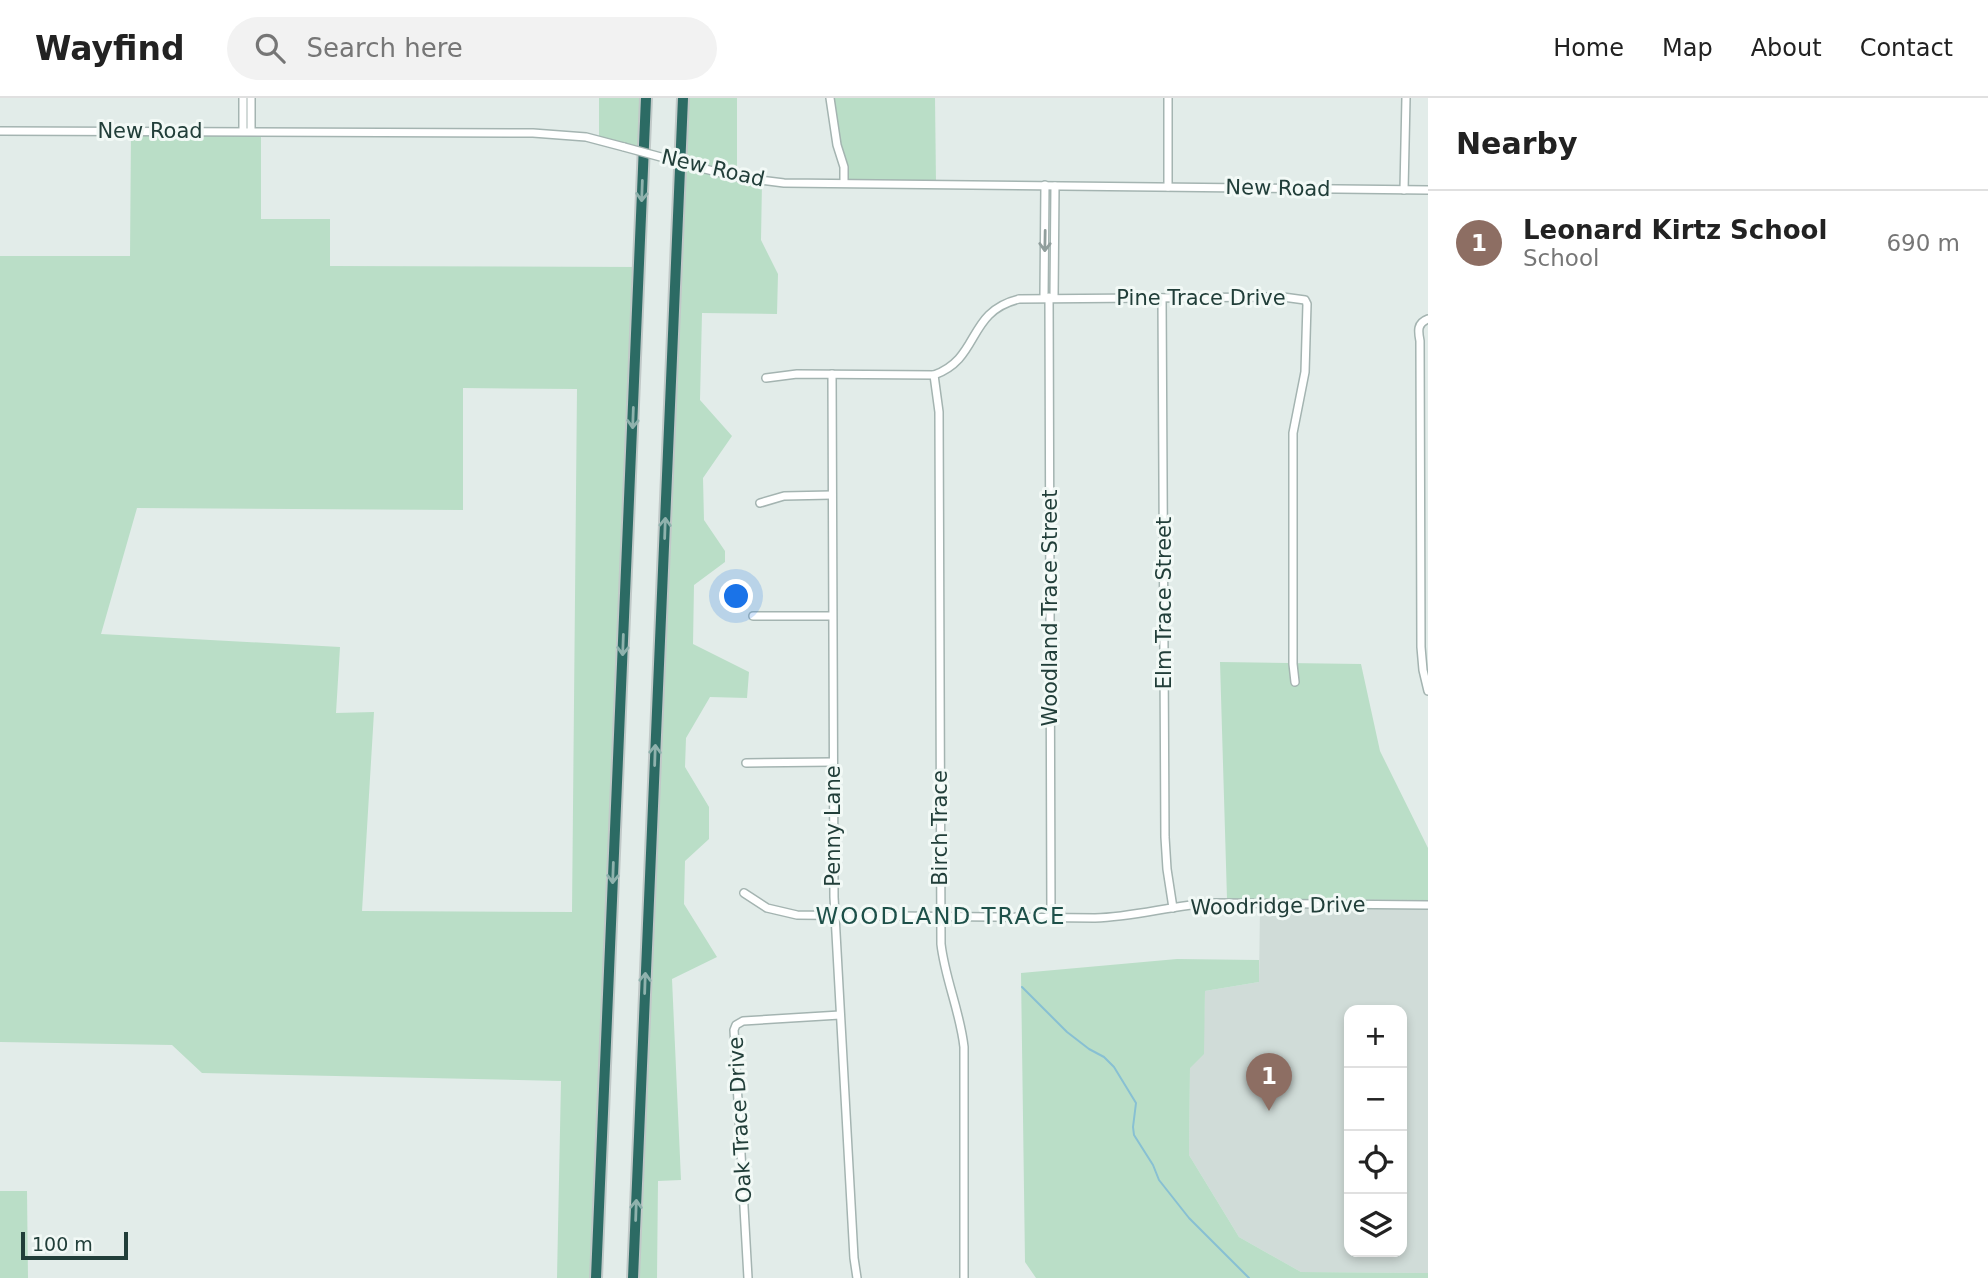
<!DOCTYPE html>
<html lang="en">
<head>
<meta charset="utf-8">
<style>
  body { margin:0; font-family:"DejaVu Sans",sans-serif; background:#f2f2f2; color:#222 }
  .controls { position:absolute; right:21px; bottom:21px; display:grid; overflow:hidden; border-radius:14px; box-shadow:0 4px 10px #0003 }
  .controls button { width:63px; height:63px; display:grid; place-items:center; padding:0; border:0; border-bottom:2px solid #e0e0e0; background:#fff; color:#222; font:35px sans-serif }
  .scale { position:absolute; left:21px; bottom:18px; width:107px; box-sizing:border-box; padding-left:7px; border:4px solid #213e39; border-top:0; font-size:19px; line-height:24px; white-space:nowrap; color:#213e39; -webkit-text-stroke:5px #f2f9f6; paint-order:stroke }
  .you { position:absolute; left:737px; top:499px; width:24px; height:24px; margin:-18px; border:5px solid #fff; border-radius:50%; background:#1a73e8; box-shadow:0 0 0 10px #1a73e833 }
  .badge { display:grid; place-items:center; width:46px; height:46px; border-radius:50%; background:#81533a; color:#fff; font-size:23px; font-weight:700 }
  .pin { position:absolute; translate:-50% -58px; filter:drop-shadow(0 2px 4px #0008) }
  .pin::after { content:''; position:absolute; top:37px; width:24px; height:21px; background:inherit; clip-path:polygon(0 0,100% 0,50% 100%) }
  .list { margin:0; padding:0; list-style:none }
  h2 { display:flex; justify-content:space-between; align-items:center; height:91px; margin:0; padding:0 28px; font-size:30px }
  h2 small { font-size:23px; font-weight:400; color:#767676 }
  .list li { display:grid; grid-template-columns:46px 1fr auto; gap:21px; align-items:center; box-sizing:border-box; height:105px; padding:0 28px; border-top:2px solid #e0e0e0 }
  .list b { display:block; font-size:26px; white-space:nowrap }
  .list p { margin:0; font-size:23px; white-space:nowrap; color:#767676 }
  .list em { font-size:23px; font-style:normal; color:#767676 }
  .icon { flex:none; width:38px; height:38px; fill:none; stroke:currentColor; stroke-width:2; stroke-linecap:round; stroke-linejoin:round }
  .map { position:relative; flex:none; width:1428px; height:1180px; overflow:hidden }
  header { display:flex; align-items:center; gap:42px; box-sizing:border-box; height:98px; padding:0 35px; background:#fff; border-bottom:2px solid #e0e0e0 }
  header strong { font-size:33px }
  nav { display:flex; gap:38px; margin-inline-start:auto; font-size:24px }
  .search { width:490px; height:63px; background:#f2f2f2; display:flex; align-items:center; gap:18px; box-sizing:border-box; padding:0 24px; border-radius:38px; color:#767676; font-size:26px }
  main { display:flex }
  aside { flex:1; background:#fff }
  .map>svg:first-child { display:block }
  .built { fill:#d0dcd8; fill-rule:evenodd }
  .green { fill:#badec7; fill-rule:evenodd }
  .lines { fill:none; stroke-linecap:round; stroke-linejoin:round }
  .stream { stroke:#88c0d3; stroke-width:2 }
  .minor-casing { stroke:#a4b4b1; stroke-width:10 }
  .highway-casing { stroke:#c1c9c8; stroke-width:14 }
  .minor { stroke:#fff; stroke-width:7 }
  .highway { stroke:#2c6b64; stroke-width:10 }
  .minor-bridge-casing { stroke:#a4b4b1; stroke-width:10; stroke-linecap:butt }
  .minor-bridge { stroke:#fff; stroke-width:7 }
  .oneway { stroke:#8fb2ad }
  .oneway2 { stroke:#909e9c }
  .labels { text-anchor:middle; dominant-baseline:central; stroke-width:6; stroke-linejoin:round; paint-order:stroke }
  .street-label { font-size:21px; fill:#213e39; stroke:#f2f9f6 }
  .neighbourhood-label { font-size:23px; letter-spacing:2px; fill:#1d5049; stroke:#f2f9f6 }
</style>
</head>
<body>
<header>
<strong>Wayfind</strong>
<div class="search"><svg class="icon" aria-label="search" viewBox="0 0 24 24"><circle cx="10" cy="10" r="6"/><path d="M15 15l6 6"/></svg>Search here</div>
<nav><a>Home</a><a>Map</a><a>About</a><a>Contact</a></nav>
</header>
<main>
<div class="map">
<svg width="1428" height="1180" viewBox="0 0 1428 1180">
  <rect width="100%" height="100%" fill="#e2ece9"/>
  <path class="built" d="M1428,807V1175L1301,1174L1239,1139L1189,1057L1190,969L1203,956L1205,893L1259,884L1260,809ZM1349,912H1402V1154H1349Z"/>
  <g class="green">
    <polygon points="599,0 646,0 644,54 599,42"/>
    <polygon points="683,0 737,0 737,79 762,83 761,142 778,176 777,216 702,215 700,302 732,338 703,380 704,422 725,453 725,464 694,487 693,546 749,574 747,600 710,599 686,640 685,669 709,709 709,741 685,763 684,806 717,859 672,881 681,1082 658,1083 657,1180 633,1180"/>
    <polygon points="830,0 935,0 936,86 844,85"/>
    <path d="M131,33L261,34V121H330V168L639,169L596,1180H557L561,983L202,975L172,947L0,944V158H130ZM463,290L577,291L572,814L362,813L374,614L336,615L340,549L101,536L137,410L463,412Z"/>
    <polygon points="1220,564 1361,566 1380,653 1428,750 1428,802 1227,801"/>
    <polygon points="1177,861 1259,862 1259,884 1205,893 1204,956 1190,970 1189,1057 1239,1139 1301,1174 1428,1175 1428,1180 1036,1180 1025,1164 1021,875"/>
    <polygon points="0,1093 27,1093 28,1180 0,1180"/>
  </g>
  <g class="lines">
    <polyline class="stream" points="1022,889 1067,934 1089,951 1104,959 1114,969 1136,1005 1133,1029 1134,1037 1153,1067 1159,1082 1189,1120 1249,1180"/>
    <g class="minor-casing">
      <g id="minor">
        <polyline points="251,0 251,33"/>
        <polyline points="830,0 837,47 844,69 844,85"/>
        <polyline points="0,33 533,35 586,39 624,49"/>
        <polyline points="243,33 243,0"/>
        <polyline points="701,70 737,79 784,85 1428,92"/>
        <polyline points="1168,89 1168,0"/>
        <polyline points="1404,92 1406,0"/>
        <polyline points="1044,199 1045,87"/>
        <polyline points="1049,199 1051,820"/>
        <polyline points="1054,199 1055,88"/>
        <polyline points="1162,200 1165,739 1167,771 1173,810"/>
        <path d="M1428,221C1417,225 1418,233 1420,243L1421,549L1423,572L1428,593"/>
        <polyline points="832,276 834,799 854,1160 857,1180"/>
        <path d="M934,277L939,314L941,846C945,881 960,913 964,949V1180"/>
        <path d="M766,280L797,276L934,277C981,260 966,214 1019,201L1283,199L1305,202L1307,206L1305,274L1293,335V566L1295,584"/>
        <polyline points="760,405 784,398 832,397"/>
        <polyline points="753,518 832,518"/>
        <polyline points="746,665 833,664"/>
        <path d="M744,795L767,810L797,817L1095,820C1135,819 1173,807 1213,805L1428,807"/>
        <polyline points="748,1180 734,932 736,927 743,923 840,917"/>
      </g>
    </g>
    <g class="highway-casing">
      <g id="highway">
        <polyline points="596,1180 646,0"/>
        <polyline points="633,1180 683,0"/>
      </g>
    </g>
    <use href="#minor" class="minor"/>
    <use href="#highway" class="highway"/>
    <g class="minor-bridge-casing">
      <polyline id="minor-bridge" points="624,49 701,70"/>
    </g>
    <use href="#minor-bridge" class="minor-bridge"/>
  </g>
  <defs><path id="oneway-shaft" d="M-6 0H5M1.5-3L5.5 0L1.5 3" fill="none" stroke-width="1.6" stroke-linecap="round" stroke-linejoin="round" transform="scale(1.75)"/></defs>
  <g class="oneway">
    <use href="#oneway-shaft" transform="translate(642 93) rotate(92)"/>
    <use href="#oneway-shaft" transform="translate(633 320) rotate(92)"/>
    <use href="#oneway-shaft" transform="translate(665 430) rotate(-88)"/>
    <use href="#oneway-shaft" transform="translate(623 547) rotate(92)"/>
    <use href="#oneway-shaft" transform="translate(655 657) rotate(-88)"/>
    <use href="#oneway-shaft" transform="translate(613 775) rotate(92)"/>
    <use href="#oneway-shaft" transform="translate(645 885) rotate(-88)"/>
    <use href="#oneway-shaft" transform="translate(636 1112) rotate(-88)"/>
  </g>
  <use class="oneway2" href="#oneway-shaft" transform="translate(1045 143) rotate(91)"/>
  <g class="labels">
    <g class="street-label">
      <text x="150" y="33">New Road</text>
      <text transform="translate(713 70) rotate(13)">New Road</text>
      <text transform="translate(1278 90) rotate(1)">New Road</text>
      <text x="1201" y="200">Pine Trace Drive</text>
      <text transform="translate(1164 505) rotate(-90)">Elm Trace Street</text>
      <text transform="translate(1050 510) rotate(-90)">Woodland Trace Street</text>
      <text transform="translate(833 728) rotate(-90)">Penny Lane</text>
      <text transform="translate(940 730) rotate(-90)">Birch Trace</text>
      <text transform="translate(1278 808) rotate(-1)">Woodridge Drive</text>
      <text transform="translate(740 1022) rotate(-93)">Oak Trace Drive</text>
    </g>
    <g class="neighbourhood-label">
      <text x="941" y="818">WOODLAND TRACE</text>
    </g>
  </g>
</svg>
<div class="controls">
<button>+</button>
<button>−</button>
<button><svg class="icon" aria-label="locate" viewBox="0 0 24 24"><circle cx="12" cy="12" r="6"/><path d="M12 2v4M12 18v4M2 12h4M18 12h4"/></svg></button>
<button><svg class="icon" aria-label="layers" viewBox="0 0 24 24"><path d="M12 4l9 5-9 5-9-5zM3 14l9 5 9-5"/></svg></button>
</div>
<div class="scale">100 m</div>
<div class="you"></div>
<div class="pin badge" style="left:1269px;top:1013px;background:#8d6e63">1</div>
</div>
<aside>
<h2>Nearby<small></small></h2>
<ul class="list">
<li><span class="badge" style="background:#8d6e63">1</span><div><b>Leonard Kirtz School</b><p>School</p></div><em>690 m</em></li>
</ul>
</aside>
</main>
</body>
</html>
